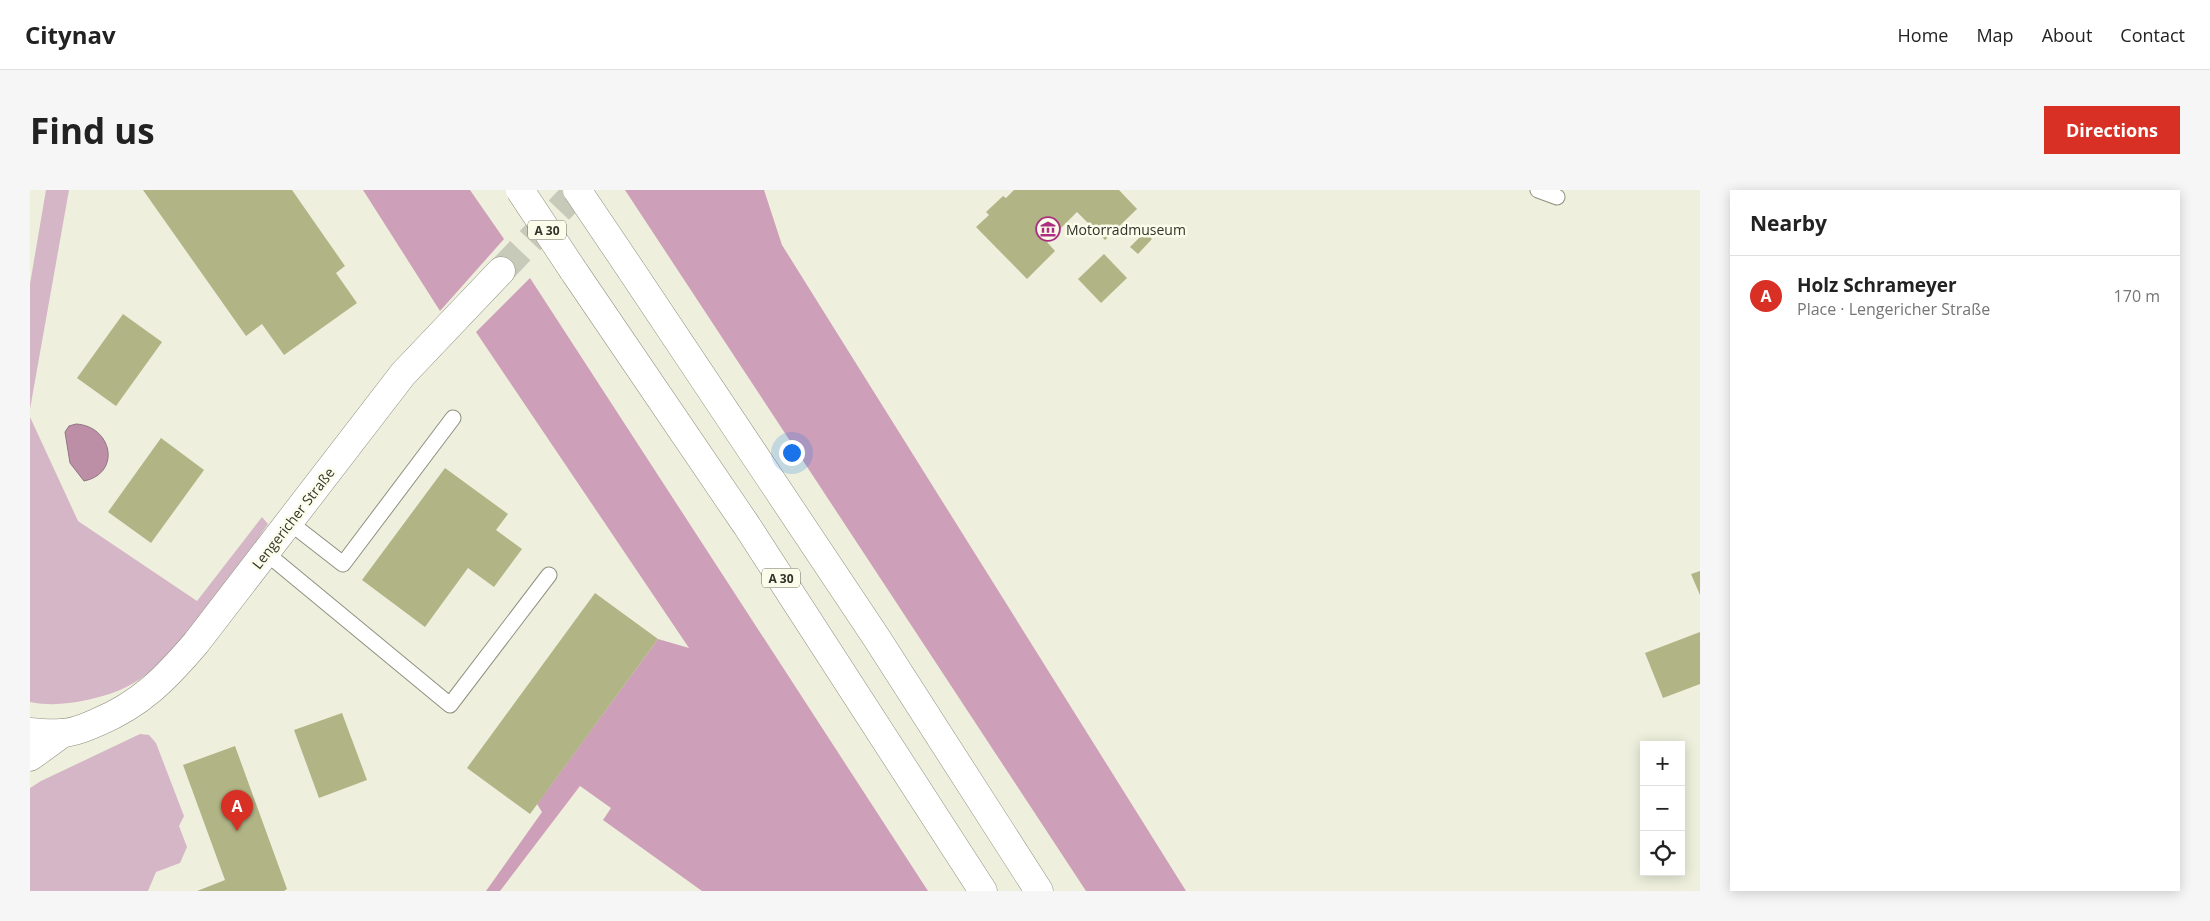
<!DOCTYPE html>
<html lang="en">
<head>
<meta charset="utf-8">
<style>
  body { margin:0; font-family:"Open Sans",sans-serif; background:#f6f6f6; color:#222 }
  .controls { position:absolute; right:15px; bottom:15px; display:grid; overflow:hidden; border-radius:0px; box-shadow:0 2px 12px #0003 }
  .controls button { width:45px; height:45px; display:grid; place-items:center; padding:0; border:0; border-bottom:1px solid #e0e0e0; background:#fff; color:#222; font:25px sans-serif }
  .you { position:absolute; left:761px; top:262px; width:18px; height:18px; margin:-12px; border:4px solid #fff; border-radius:50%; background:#1a73e8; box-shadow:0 0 0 8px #1a73e833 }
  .badge { display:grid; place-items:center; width:32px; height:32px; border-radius:50%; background:#d93025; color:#fff; font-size:16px; font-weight:700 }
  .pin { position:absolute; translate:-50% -41px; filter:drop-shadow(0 1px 2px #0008) }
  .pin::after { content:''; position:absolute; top:26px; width:18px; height:15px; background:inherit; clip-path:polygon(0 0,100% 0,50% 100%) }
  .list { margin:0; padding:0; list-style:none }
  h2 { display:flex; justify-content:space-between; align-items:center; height:65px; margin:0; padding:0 20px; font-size:21px }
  h2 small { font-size:16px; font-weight:400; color:#767676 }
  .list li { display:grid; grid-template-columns:32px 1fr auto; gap:15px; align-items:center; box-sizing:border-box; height:80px; padding:0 20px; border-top:1px solid #e0e0e0 }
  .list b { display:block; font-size:19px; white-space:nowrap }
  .list p { margin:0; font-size:16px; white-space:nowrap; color:#767676 }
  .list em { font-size:16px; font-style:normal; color:#767676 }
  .icon { flex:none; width:28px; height:28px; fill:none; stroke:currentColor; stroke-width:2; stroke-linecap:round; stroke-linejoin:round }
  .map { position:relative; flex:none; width:1670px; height:701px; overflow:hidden; border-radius:0px }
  header { display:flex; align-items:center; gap:30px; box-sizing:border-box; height:70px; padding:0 25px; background:#fff; border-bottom:1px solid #e0e0e0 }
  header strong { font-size:24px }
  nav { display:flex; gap:28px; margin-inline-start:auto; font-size:18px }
  .intro { display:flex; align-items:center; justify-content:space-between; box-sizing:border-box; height:120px; padding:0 30px }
  h1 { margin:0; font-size:35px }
  .button { padding:12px 22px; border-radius:0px; background:#d93025; color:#fff; font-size:18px; font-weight:700 }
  main { display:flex; gap:30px; padding:0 30px }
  aside { flex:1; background:#fff; border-radius:0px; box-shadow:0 2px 12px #0003 }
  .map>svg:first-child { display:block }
  .green { fill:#d5b6c6 }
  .forest { fill:#ce9fb8 }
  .water { fill:#bc8fa7; stroke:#927382 }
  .building { fill:#b1b586 }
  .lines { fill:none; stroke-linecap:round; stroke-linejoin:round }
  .secondary-tunnel { stroke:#c8cab9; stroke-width:28; stroke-dasharray:28 14; stroke-linecap:butt }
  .lane-casing { stroke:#8f907f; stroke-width:17 }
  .secondary-casing { stroke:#8f907f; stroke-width:29 }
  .highway-casing { stroke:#8f907f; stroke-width:29 }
  .lane { stroke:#fff; stroke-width:15 }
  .secondary { stroke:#fff; stroke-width:28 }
  .highway { stroke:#fff; stroke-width:28 }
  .highway-bridge-casing { stroke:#8f907f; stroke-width:29; stroke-linecap:butt }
  .highway-bridge { stroke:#fff; stroke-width:28 }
  .labels { text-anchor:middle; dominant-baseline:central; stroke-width:5; stroke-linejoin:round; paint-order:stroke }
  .shield { fill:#fbfdea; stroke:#6e6f64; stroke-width:1 }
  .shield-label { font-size:12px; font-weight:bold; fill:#31322a }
  .poi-label { font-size:14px; fill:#31322a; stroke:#fbfdea; text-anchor:start }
  .street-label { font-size:14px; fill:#31322a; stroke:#fbfdea }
</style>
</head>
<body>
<header>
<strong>Citynav</strong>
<nav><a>Home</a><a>Map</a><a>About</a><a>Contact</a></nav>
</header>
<div class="intro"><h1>Find us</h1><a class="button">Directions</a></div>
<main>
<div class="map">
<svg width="1670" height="701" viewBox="0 0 1670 701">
  <rect width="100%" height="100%" fill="#eef0dd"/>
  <g class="green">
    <polygon points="16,0 39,0 0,219 0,94"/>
    <path d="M0,227L48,331L167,411L232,327L238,334C202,385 149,475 90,500C79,505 68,507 57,510C37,514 20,516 0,512Z"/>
    <polygon points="110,544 119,545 126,553 154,626 149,636 157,657 150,673 126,682 118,701 0,701 0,598 11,591"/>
  </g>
  <g class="forest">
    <polygon points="333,0 440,0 474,49 410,121"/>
    <polygon points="595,0 734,0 752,55 1156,701 1056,701"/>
    <polygon points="500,88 898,701 672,701 573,630 581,618 550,596 470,701 456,701 512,622 507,614 628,449 659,458 446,142"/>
  </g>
  <path class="water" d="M46,234C82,236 92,283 54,291L40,273L35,242L39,236Z"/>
  <g class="building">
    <polygon points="113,0 262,0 315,76 306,83 327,113 254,165 232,134 216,146"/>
    <polygon points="984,0 1089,0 1107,19 1075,50 1047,22 1017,52 1025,61 997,89 946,37 959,25 956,22 973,6 976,8"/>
    <polygon points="1115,42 1122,49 1108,64 1100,57"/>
    <polygon points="1074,64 1097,88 1071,113 1048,89"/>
    <polygon points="93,124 132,152 86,216 47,188"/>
    <polygon points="131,248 174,280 121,353 78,322"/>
    <polygon points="415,278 478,324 466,340 492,359 464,397 438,378 395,437 332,390"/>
    <polygon points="1670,381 1670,405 1661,384"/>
    <polygon points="565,403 628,449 500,624 437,578"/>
    <polygon points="1670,442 1670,494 1633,508 1615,463"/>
    <polygon points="312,523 337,590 289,608 264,540"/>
    <polygon points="205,556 257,699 254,701 167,701 195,690 153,575"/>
  </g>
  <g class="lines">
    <polyline class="secondary-tunnel" points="471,81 548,0"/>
    <g class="lane-casing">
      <g id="lane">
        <polyline points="1508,0 1527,7"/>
        <polyline points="259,332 313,374 423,228"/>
        <polyline points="236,363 420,515 519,385"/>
      </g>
    </g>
    <g class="secondary-casing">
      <g id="secondary">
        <path d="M0,542C10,543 21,544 31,543C43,543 57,537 68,532C111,514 136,488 166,453L373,184L471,81"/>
        <polyline points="0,567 33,543"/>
      </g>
    </g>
    <g class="highway-casing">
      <g id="highway">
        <polyline points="543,80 717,336 953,701"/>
        <polyline points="601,80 846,447 1009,701"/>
      </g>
    </g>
    <use href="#lane" class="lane"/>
    <use href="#secondary" class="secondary"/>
    <use href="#highway" class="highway"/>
    <g class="highway-bridge-casing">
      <g id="highway-bridge">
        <polyline points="490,0 543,80"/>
        <polyline points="547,0 601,80"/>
      </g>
    </g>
    <use href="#highway-bridge" class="highway-bridge"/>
  </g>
  <defs>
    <g id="museum-ring" transform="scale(1.25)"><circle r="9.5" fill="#fbfdea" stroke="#ab2f80" stroke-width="1.5"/><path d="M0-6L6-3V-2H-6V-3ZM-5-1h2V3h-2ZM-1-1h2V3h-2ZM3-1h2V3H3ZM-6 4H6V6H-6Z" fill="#ab2f80"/></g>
  </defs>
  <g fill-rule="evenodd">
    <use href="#museum-ring" x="1018" y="39"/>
  </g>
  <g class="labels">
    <g class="shield">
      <rect x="498" y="30.5" width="38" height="19" rx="4"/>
      <rect x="732" y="378.5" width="38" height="19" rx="4"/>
    </g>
    <g class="shield-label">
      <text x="517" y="40">A 30</text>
      <text x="751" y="388">A 30</text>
    </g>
    <g class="poi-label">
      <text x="1036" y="39">Motorradmuseum</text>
    </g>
    <g class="street-label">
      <text transform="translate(263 328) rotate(-52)">Lengericher Straße</text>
    </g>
  </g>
</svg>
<div class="controls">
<button>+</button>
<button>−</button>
<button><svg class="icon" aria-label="locate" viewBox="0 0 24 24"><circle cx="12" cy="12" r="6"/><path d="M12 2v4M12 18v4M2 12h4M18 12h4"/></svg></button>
</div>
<div class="you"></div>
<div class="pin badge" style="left:207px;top:641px">A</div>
</div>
<aside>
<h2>Nearby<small></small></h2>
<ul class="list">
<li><span class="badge">A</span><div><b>Holz Schrameyer</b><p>Place · Lengericher Straße</p></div><em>170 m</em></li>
</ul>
</aside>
</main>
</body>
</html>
